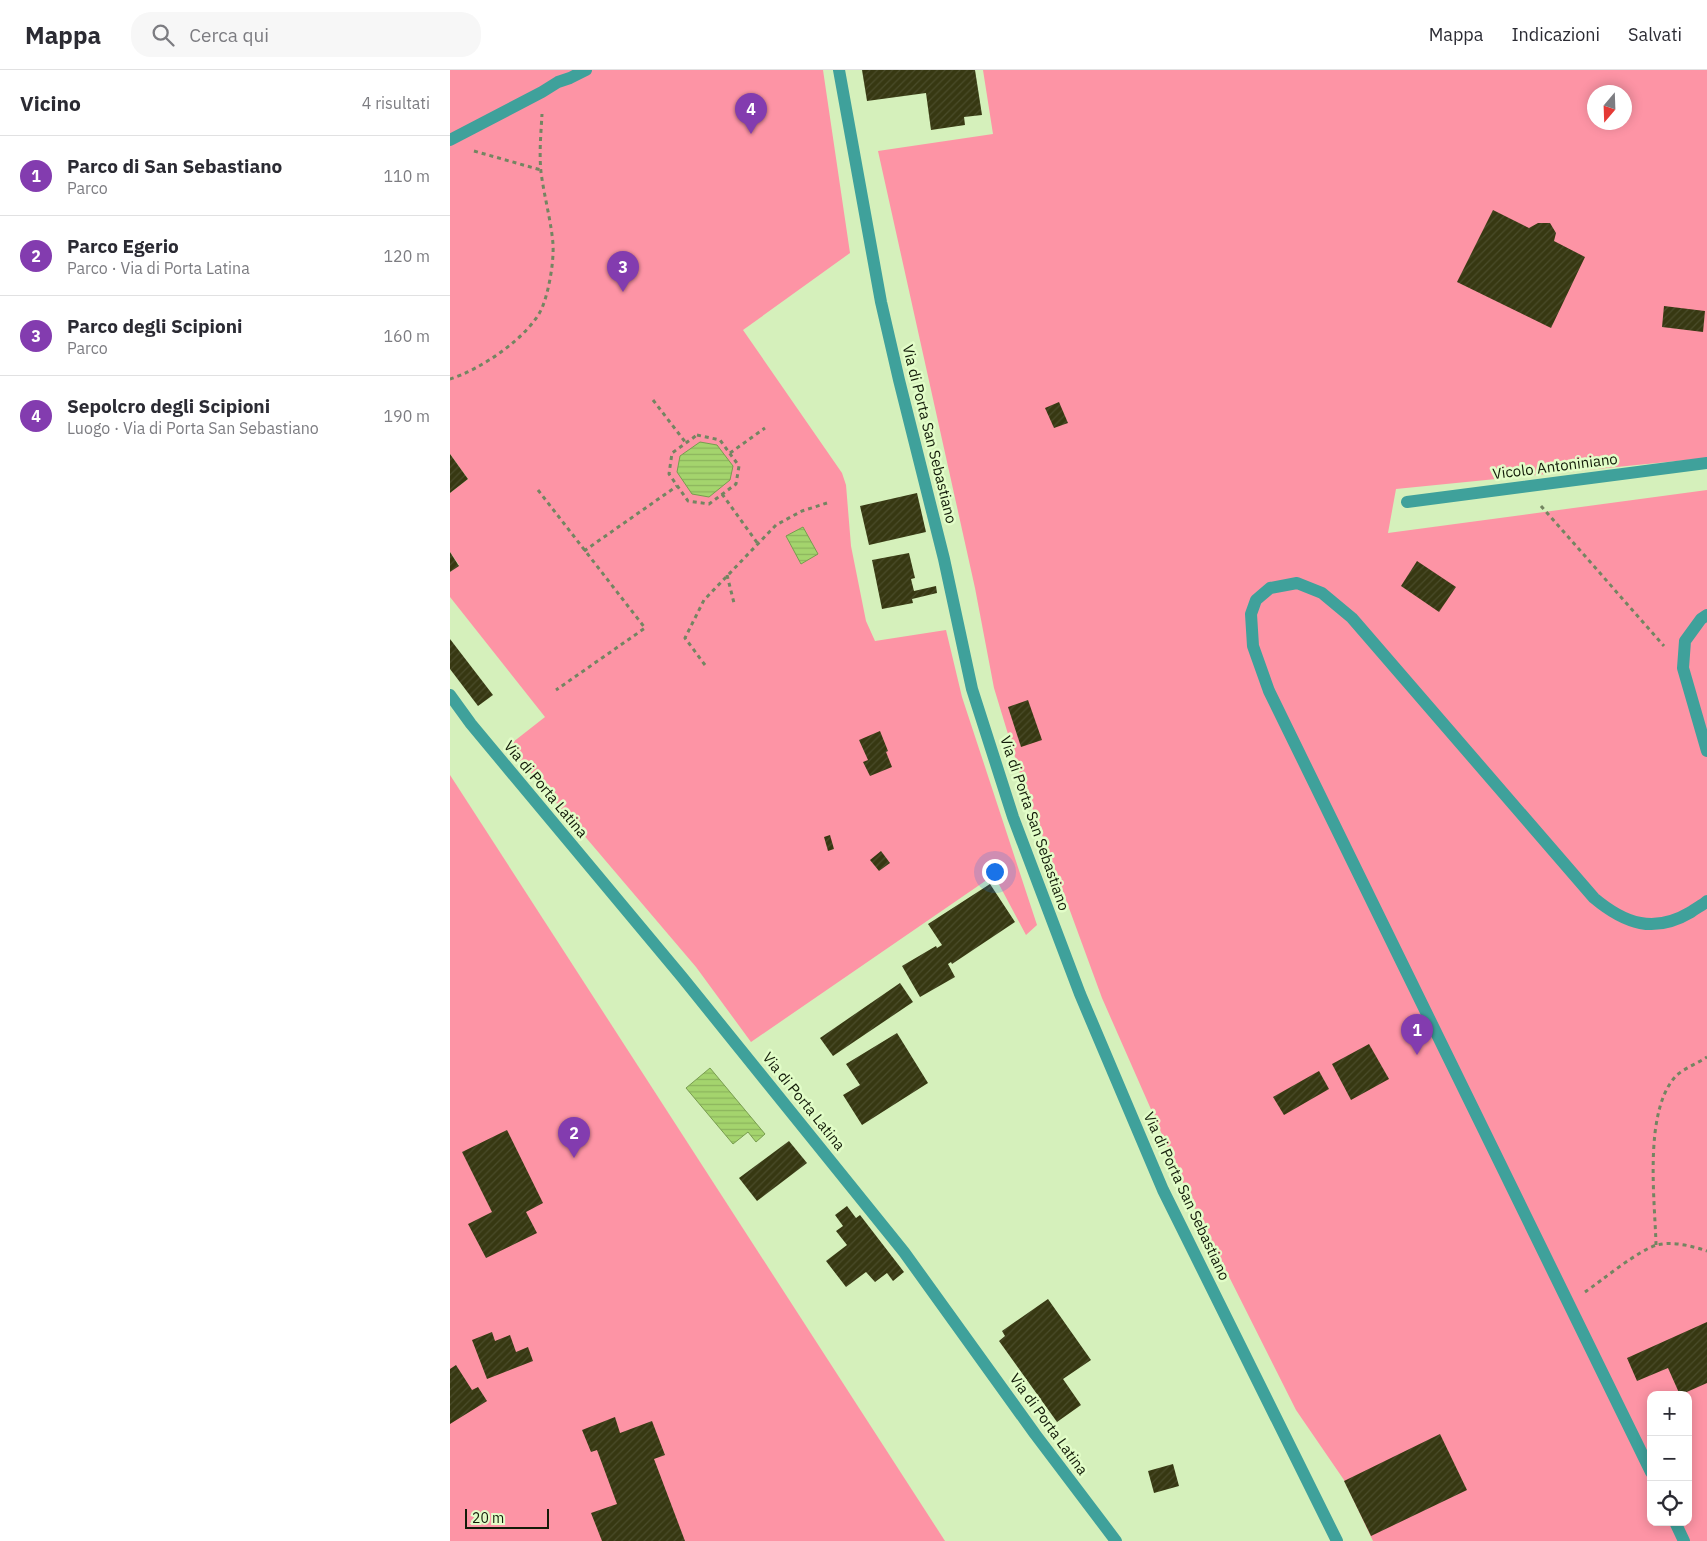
<!DOCTYPE html>
<html lang="it">
<head>
<meta charset="utf-8">
<style>
  body { margin:0; font-family:"IBM Plex Sans",sans-serif; background:#f7f7f7; color:#2b2b33 }
  .controls { position:absolute; right:15px; bottom:15px; display:grid; overflow:hidden; border-radius:10px; box-shadow:0 2px 12px #0003 }
  .controls button { width:45px; height:45px; display:grid; place-items:center; padding:0; border:0; border-bottom:1px solid #e1e1e2; background:#fff; color:#2b2b33; font:25px sans-serif }
  .compass { position:absolute; left:1137px; top:15px; width:45px; height:45px; border-radius:50%; background:#fff; box-shadow:0 2px 12px #0003; rotate:199deg }
  .scale { position:absolute; left:15px; bottom:12px; width:84px; box-sizing:border-box; padding-left:5px; border:2px solid #131c09; border-top:0; font-size:14px; line-height:18px; white-space:nowrap; color:#131c09; -webkit-text-stroke:4px #e2fdc8; paint-order:stroke }
  .you { position:absolute; left:544px; top:801px; width:18px; height:18px; margin:-12px; border:4px solid #fff; border-radius:50%; background:#1a73e8; box-shadow:0 0 0 8px #1a73e833 }
  .badge { display:grid; place-items:center; width:32px; height:32px; border-radius:50%; background:#833caf; color:#fff; font-size:16px; font-weight:700 }
  .pin { position:absolute; translate:-50% -41px; filter:drop-shadow(0 1px 2px #0008) }
  .pin::after { content:''; position:absolute; top:26px; width:18px; height:15px; background:inherit; clip-path:polygon(0 0,100% 0,50% 100%) }
  .list { margin:0; padding:0; list-style:none }
  h2 { display:flex; justify-content:space-between; align-items:center; height:65px; margin:0; padding:0 20px; font-size:21px }
  h2 small { font-size:16px; font-weight:400; color:#7c7c81 }
  .list li { display:grid; grid-template-columns:32px 1fr auto; gap:15px; align-items:center; box-sizing:border-box; height:80px; padding:0 20px; border-top:1px solid #e1e1e2 }
  .list b { display:block; font-size:19px; white-space:nowrap }
  .list p { margin:0; font-size:16px; white-space:nowrap; color:#7c7c81 }
  .list em { font-size:16px; font-style:normal; color:#7c7c81 }
  .icon { flex:none; width:28px; height:28px; fill:none; stroke:currentColor; stroke-width:2; stroke-linecap:round; stroke-linejoin:round }
  .map { position:relative; flex:none; width:1257px; height:1471px; overflow:hidden }
  header { display:flex; align-items:center; gap:30px; box-sizing:border-box; height:70px; padding:0 25px; background:#fff; border-bottom:1px solid #e1e1e2 }
  header strong { font-size:24px }
  nav { display:flex; gap:28px; margin-inline-start:auto; font-size:18px }
  .search { width:350px; height:45px; background:#f7f7f7; display:flex; align-items:center; gap:12px; box-sizing:border-box; padding:0 18px; border-radius:20px; color:#7c7c81; font-size:19px }
  main { display:flex }
  aside { flex:1; background:#fff }
  .map>svg:first-child { display:block }
  .green { fill:#fd94a5; fill-rule:evenodd }
  .water { fill:url(#water-rules); stroke:#789d4f }
  .building { fill:url(#building-hatch) }
  .lines { fill:none; stroke-linecap:round; stroke-linejoin:round }
  .path { stroke:#738561; stroke-width:3; stroke-dasharray:4 4; stroke-linecap:butt }
  .service { stroke:#3fa19b; stroke-width:12 }
  .pedestrian { stroke:#3fa19b; stroke-width:12 }
  .minor { stroke:#3fa19b; stroke-width:12 }
  .tertiary { stroke:#3fa19b; stroke-width:12 }
  .labels { text-anchor:middle; dominant-baseline:central; stroke-width:5; stroke-linejoin:round; paint-order:stroke }
  .street-label { font-size:15px; fill:#131c09; stroke:#e2fdc8 }
</style>
</head>
<body>
<header>
<strong>Mappa</strong>
<div class="search"><svg class="icon" aria-label="search" viewBox="0 0 24 24"><circle cx="10" cy="10" r="6"/><path d="M15 15l6 6"/></svg>Cerca qui</div>
<nav><a>Mappa</a><a>Indicazioni</a><a>Salvati</a></nav>
</header>
<main>
<aside>
<h2>Vicino<small>4 risultati</small></h2>
<ul class="list">
<li><span class="badge">1</span><div><b>Parco di San Sebastiano</b><p>Parco</p></div><em>110 m</em></li>
<li><span class="badge">2</span><div><b>Parco Egerio</b><p>Parco · Via di Porta Latina</p></div><em>120 m</em></li>
<li><span class="badge">3</span><div><b>Parco degli Scipioni</b><p>Parco</p></div><em>160 m</em></li>
<li><span class="badge">4</span><div><b>Sepolcro degli Scipioni</b><p>Luogo · Via di Porta San Sebastiano</p></div><em>190 m</em></li>
</ul>
</aside>
<div class="map">
<svg width="1257" height="1471" viewBox="0 0 1257 1471">
  <defs>
    <pattern id="water-rules" width="6" height="5" patternUnits="userSpaceOnUse" patternTransform="scale(1.25)"><rect width="6" height="5" fill="#a4d46d"/><path d="M0 2.5h6" fill="none" stroke="#8cb55d"/></pattern>
    <pattern id="building-hatch" width="6" height="6" patternUnits="userSpaceOnUse" patternTransform="scale(1.25)"><rect width="6" height="6" fill="#373812"/><path d="M-1 1l2-2M0 6l6-6M5 7l2-2" fill="none" stroke="#4a4c2a"/></pattern>
  </defs>
  <rect width="100%" height="100%" fill="#d5f0bb"/>
  <g class="green">
    <polygon points="0,0 373,0 400,183 293,260 392,403 396,415 401,476 416,551 425,571 496,560 512,627 587,855 576,865 544,805 301,972 246,897 58,676 95,647 0,527 0,502 9,495 0,482 0,423 18,409 0,384"/>
    <path d="M533,0H1257V388L946,419L938,463L1257,420V1471H923L894,1410L846,1340L744,1137L652,928L572,710L544,618L525,518L428,81L543,64ZM1144,22H1174V52H1144ZM1201,1325H1238V1452H1201Z"/>
    <polygon points="0,705 495,1471 0,1471"/>
  </g>
  <g class="water">
    <polygon points="250,372 267,375 283,396 280,410 259,427 242,424 227,402 230,386"/>
    <polygon points="353,457 368,484 351,494 336,466"/>
    <polygon points="260,998 315,1064 306,1072 298,1062 283,1074 236,1018"/>
  </g>
  <g class="building">
    <polygon points="412,0 525,0 532,45 514,47 515,55 481,60 476,23 417,31"/>
    <polygon points="1043,140 1079,158 1088,153 1100,153 1106,163 1104,171 1135,187 1101,258 1007,212"/>
    <polygon points="1214,236 1255,241 1253,262 1212,257"/>
    <polygon points="609,332 618,353 604,358 595,338"/>
    <polygon points="0,384 18,409 0,423"/>
    <polygon points="467,423 476,462 419,475 410,436"/>
    <polygon points="0,482 9,496 0,502"/>
    <polygon points="459,483 465,508 461,509 464,521 486,516 487,523 462,529 463,533 432,539 422,490"/>
    <polygon points="967,491 1006,517 989,542 951,516"/>
    <polygon points="0,569 43,625 28,636 0,599"/>
    <polygon points="578,630 592,670 571,677 558,637"/>
    <polygon points="430,661 438,681 436,682 442,697 420,706 413,692 418,690 409,670"/>
    <polygon points="380,765 384,779 378,781 374,767"/>
    <polygon points="431,781 440,793 429,801 420,790"/>
    <polygon points="540,814 565,852 502,894 501,892 498,894 505,907 470,927 452,896 486,876 487,878 492,875 478,854"/>
    <polygon points="450,913 463,932 383,986 370,968"/>
    <polygon points="447,963 478,1013 412,1055 393,1025 410,1015 396,994"/>
    <polygon points="919,974 939,1009 901,1030 882,994"/>
    <polygon points="869,1001 879,1019 834,1045 823,1027"/>
    <polygon points="57,1060 93,1133 76,1142 87,1163 36,1188 18,1154 42,1142 12,1082"/>
    <polygon points="339,1071 357,1093 307,1131 289,1108"/>
    <polygon points="397,1136 406,1148 410,1145 454,1202 443,1211 437,1203 425,1212 416,1202 396,1217 376,1191 397,1175 386,1161 393,1156 385,1145"/>
    <polygon points="598,1229 641,1290 613,1309 631,1335 607,1352 549,1271 555,1266 552,1261"/>
    <polygon points="1257,1252 1257,1313 1230,1325 1218,1298 1187,1311 1177,1288"/>
    <polygon points="42,1262 45,1271 60,1265 66,1282 78,1277 83,1291 37,1309 22,1270"/>
    <polygon points="6,1295 22,1320 28,1317 37,1331 0,1354 0,1299"/>
    <polygon points="165,1347 170,1363 202,1351 215,1385 204,1389 235,1471 152,1471 141,1443 167,1434 147,1380 141,1382 132,1360"/>
    <polygon points="990,1364 1017,1420 921,1466 894,1411"/>
    <polygon points="723,1394 729,1416 704,1423 698,1401"/>
  </g>
  <g class="lines">
    <g class="path">
      <polyline points="24,81 91,100"/>
      <path d="M0,309C30,300 79,267 92,238C99,221 104,192 103,174C101,150 94,126 91,102C89,83 91,63 92,44"/>
      <polyline points="203,330 236,373"/>
      <polygon points="247,365 270,370 289,396 286,414 259,434 238,431 219,404 222,383"/>
      <polyline points="280,383 315,358"/>
      <polyline points="88,420 195,558 106,620"/>
      <polyline points="272,424 308,474"/>
      <polyline points="1091,436 1214,576"/>
      <polyline points="134,481 227,416"/>
      <polyline points="277,505 284,533"/>
      <polyline points="255,595 235,568 254,530 326,455 352,441 377,433"/>
      <path d="M1206,1175C1205,1130 1193,1039 1227,1005C1235,998 1248,993 1257,987"/>
      <path d="M1135,1222C1151,1211 1190,1179 1207,1175C1223,1171 1242,1176 1257,1181"/>
    </g>
    <g class="service">
      <polyline points="1257,545 1251,549 1235,571 1233,598 1257,681"/>
      <path d="M1201,1402L819,621L803,576L801,544L806,530L820,518L847,513L872,523L902,548L1144,828C1175,854 1204,864 1241,842C1246,838 1253,835 1257,831"/>
      <polyline points="1225,1452 1234,1471"/>
    </g>
    <polyline class="pedestrian" points="0,70 92,22 108,12 120,8 136,0"/>
    <polyline class="minor" points="957,432 1257,393"/>
    <g class="tertiary">
      <polyline points="389,0 431,232 449,310 494,489 522,619 563,747 630,924 713,1120 887,1471"/>
      <polyline points="0,625 21,654 232,907 454,1182 585,1364 666,1471"/>
    </g>
  </g>
  <g class="labels">
    <g class="street-label">
      <text transform="translate(480 364) rotate(76)">Via di Porta San Sebastiano</text>
      <text transform="translate(1105 396) rotate(-7)">Vicolo Antoniniano</text>
      <text transform="translate(96 719) rotate(50)">Via di Porta Latina</text>
      <text transform="translate(585 753) rotate(71)">Via di Porta San Sebastiano</text>
      <text transform="translate(354 1031) rotate(51)">Via di Porta Latina</text>
      <text transform="translate(737 1126) rotate(65)">Via di Porta San Sebastiano</text>
      <text transform="translate(599 1354) rotate(54)">Via di Porta Latina</text>
    </g>
  </g>
</svg>
<div class="controls">
<button>+</button>
<button>−</button>
<button><svg class="icon" aria-label="locate" viewBox="0 0 24 24"><circle cx="12" cy="12" r="6"/><path d="M12 2v4M12 18v4M2 12h4M18 12h4"/></svg></button>
</div>
<svg class="compass" viewBox="-18 -18 36 36"><path d="M0-13l5 13h-10z" fill="#e53935"/><path d="M0 13l5-13h-10z" fill="#7c7c81"/></svg>
<div class="scale">20 m</div>
<div class="you"></div>
<div class="pin badge" style="left:967px;top:985px">1</div>
<div class="pin badge" style="left:124px;top:1088px">2</div>
<div class="pin badge" style="left:173px;top:222px">3</div>
<div class="pin badge" style="left:301px;top:64px">4</div>
</div>
</main>
</body>
</html>
